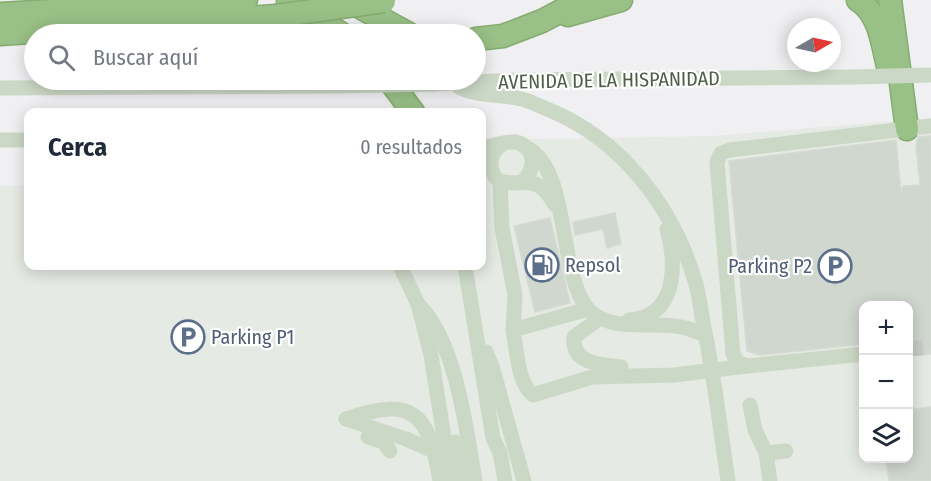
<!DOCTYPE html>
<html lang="es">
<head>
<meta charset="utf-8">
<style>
  body { margin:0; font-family:"Fira Sans Condensed",sans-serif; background:#f2f2f3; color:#1f2937 }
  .controls { position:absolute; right:18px; bottom:18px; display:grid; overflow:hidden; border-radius:12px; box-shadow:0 3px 15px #0003 }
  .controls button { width:54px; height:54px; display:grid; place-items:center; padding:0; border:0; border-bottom:2px solid #e0e1e3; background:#fff; color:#1f2937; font:30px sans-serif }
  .compass { position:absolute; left:787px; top:18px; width:54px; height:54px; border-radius:50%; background:#fff; box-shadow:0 3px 15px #0003; rotate:81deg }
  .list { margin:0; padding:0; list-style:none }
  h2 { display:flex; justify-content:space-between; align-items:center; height:78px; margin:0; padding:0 24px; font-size:26px }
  h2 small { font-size:20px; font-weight:400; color:#747a83 }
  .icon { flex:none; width:33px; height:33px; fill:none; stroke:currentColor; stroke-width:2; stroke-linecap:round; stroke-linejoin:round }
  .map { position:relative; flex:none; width:931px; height:481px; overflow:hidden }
  .search { position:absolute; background:#fff; box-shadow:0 3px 15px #0003; left:24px; top:24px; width:462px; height:66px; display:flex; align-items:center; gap:15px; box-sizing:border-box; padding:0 21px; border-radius:33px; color:#747a83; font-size:22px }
  .panel { position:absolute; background:#fff; box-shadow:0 3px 15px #0003; left:24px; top:108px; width:462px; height:162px; border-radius:12px }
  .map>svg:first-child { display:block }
  .airport { fill:#e6eae4; fill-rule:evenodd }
  .building { fill:#d0d7ce; stroke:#d4dbd3; stroke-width:1.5 }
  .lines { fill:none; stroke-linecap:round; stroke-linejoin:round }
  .minor-tunnel { stroke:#c8cbc7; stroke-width:15; stroke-dasharray:15 8; stroke-linecap:butt }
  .highway-casing { stroke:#84ac71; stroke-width:25 }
  .minor { stroke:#ccd8c6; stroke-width:15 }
  .highway { stroke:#99c086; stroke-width:22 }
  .highway-bridge-casing { stroke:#84ac71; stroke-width:25; stroke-linecap:butt }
  .minor-bridge { stroke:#ccd8c6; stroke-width:15 }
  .highway-bridge { stroke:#99c086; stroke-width:22 }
  .labels { text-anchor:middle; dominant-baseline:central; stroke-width:4.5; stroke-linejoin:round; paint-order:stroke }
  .street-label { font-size:20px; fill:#4f5e47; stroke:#fff }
  .service-label { font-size:20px; fill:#4e5e75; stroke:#fff; text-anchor:start }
</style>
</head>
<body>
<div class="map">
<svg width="931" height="481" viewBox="0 0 931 481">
  <rect width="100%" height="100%" fill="#f0eff2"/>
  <path class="airport" d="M931,118V481H0V186L28,185V266H482V140L714,136ZM864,306H908V458H864Z"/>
  <g class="building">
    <polygon points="931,136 931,354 909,356 909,306 864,306 864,344 759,355 747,351 729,161 896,140 901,194 903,186 920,185 916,146 918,137"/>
    <polygon points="615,213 621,244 607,248 603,229 575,235 573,222"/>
    <polygon points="550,218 570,303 535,312 514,226"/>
    <polygon points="931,407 931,481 889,481 886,459 909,459 909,410"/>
  </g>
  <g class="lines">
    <polyline class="minor-tunnel" points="908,349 931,347"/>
    <g class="highway-casing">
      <g id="highway">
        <polyline points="288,0 342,34"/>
        <polyline points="347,0 409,34"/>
        <path d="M858,0C880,14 882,43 888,66"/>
        <polyline points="890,0 907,129"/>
        <polyline points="0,14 246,0"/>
        <polyline points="568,15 621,0"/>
        <polyline points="0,34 276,16"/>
        <polyline points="476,39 503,36 542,21 582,0"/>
        <polyline points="389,80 413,112"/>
      </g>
    </g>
    <g class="minor">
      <polyline points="434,84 516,80 853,77"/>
      <path d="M459,87C478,97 502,94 522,99C530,101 539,106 547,109C622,139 674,208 696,284C701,303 702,323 707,342"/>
      <polyline points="0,88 337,86"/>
      <polyline points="0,140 28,140"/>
      <path d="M501,145C494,150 490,157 491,166C495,194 523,176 539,186C546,190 551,198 555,205"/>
      <path d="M525,147C571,167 557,273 588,309C609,332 649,322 675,326C686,327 695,331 705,335"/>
      <path d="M482,148C492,146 505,141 515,142C538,146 536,173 520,183"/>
      <polyline points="500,181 502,228 515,295 513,330 588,309"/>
      <polyline points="400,266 418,304 431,355 451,481"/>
      <polyline points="465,266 493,438 500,453 505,481"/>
      <path d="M420,306C457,346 466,428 475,481"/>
      <path d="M600,318L574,337C571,364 602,365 621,367"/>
      <path d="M629,320C677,317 677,265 667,229"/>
      <path d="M513,330C517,349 517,382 533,395L592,377L674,375L747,366"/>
      <polyline points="486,352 492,366 524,481"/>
      <polyline points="864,354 748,366 737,362 733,354 717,162 721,153 730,150 931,126"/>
      <polyline points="715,390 728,481"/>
      <polyline points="750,405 755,430 766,453 770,481"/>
      <path d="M346,419C414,395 429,414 440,481"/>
      <polyline points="346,419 406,439 434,451"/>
      <polyline points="368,437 384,442 390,451"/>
      <polyline points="455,442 463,481"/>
      <polyline points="766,453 786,451"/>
    </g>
    <use href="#highway" class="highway"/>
    <g class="highway-bridge-casing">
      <polyline id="highway-bridge" points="276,16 384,1"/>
    </g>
    <g class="minor-bridge">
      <polyline points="853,77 929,75"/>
      <polyline points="337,86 434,84"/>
      <polyline points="707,342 715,390"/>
    </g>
    <use href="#highway-bridge" class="highway-bridge"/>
  </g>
  <defs>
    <g id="fuel-ring" transform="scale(1.725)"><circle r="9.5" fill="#fff" stroke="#5c6f8a" stroke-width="1.5"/><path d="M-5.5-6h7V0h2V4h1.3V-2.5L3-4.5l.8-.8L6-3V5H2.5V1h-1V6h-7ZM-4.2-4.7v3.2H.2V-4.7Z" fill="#5c6f8a"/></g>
    <g id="parking-ring" transform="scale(1.725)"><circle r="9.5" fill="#fff" stroke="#5c6f8a" stroke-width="1.5"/><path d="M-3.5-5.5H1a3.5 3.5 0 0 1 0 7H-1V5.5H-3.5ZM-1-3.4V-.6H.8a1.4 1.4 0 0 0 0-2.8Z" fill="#5c6f8a"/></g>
  </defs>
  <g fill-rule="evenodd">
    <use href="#fuel-ring" x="542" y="265"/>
    <use href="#parking-ring" x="835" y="266"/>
    <use href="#parking-ring" x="188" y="337"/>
  </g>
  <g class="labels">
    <g class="street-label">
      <text transform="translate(609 80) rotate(-1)">AVENIDA DE LA HISPANIDAD</text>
    </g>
    <g class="service-label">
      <text x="565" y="265">Repsol</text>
      <text x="812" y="266" text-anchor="end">Parking P2</text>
      <text x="211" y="337">Parking P1</text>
    </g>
  </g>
</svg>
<div class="controls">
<button>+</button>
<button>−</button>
<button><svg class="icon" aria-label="layers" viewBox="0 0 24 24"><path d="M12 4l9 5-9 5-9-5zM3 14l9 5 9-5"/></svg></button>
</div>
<svg class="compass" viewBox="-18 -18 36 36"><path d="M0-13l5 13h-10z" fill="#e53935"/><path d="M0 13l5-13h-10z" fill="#747a83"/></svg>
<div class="search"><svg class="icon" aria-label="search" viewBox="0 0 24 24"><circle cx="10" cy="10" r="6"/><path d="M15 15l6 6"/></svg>Buscar aquí</div>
<section class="panel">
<h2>Cerca<small>0 resultados</small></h2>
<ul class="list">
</ul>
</section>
</div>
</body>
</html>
